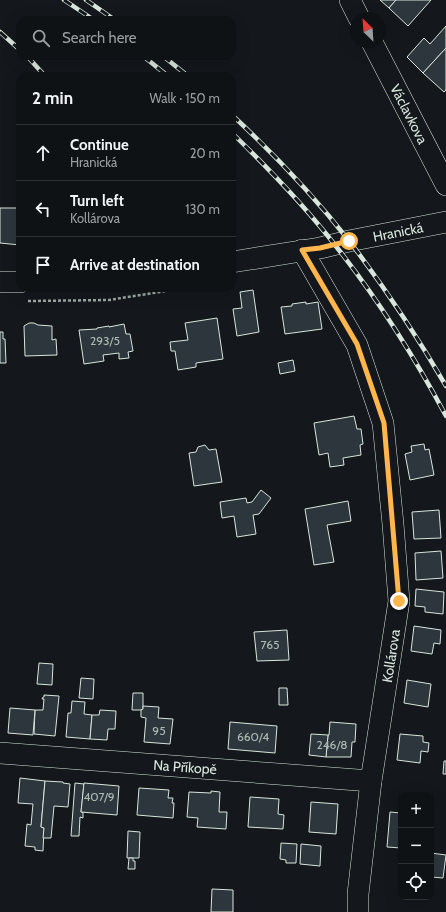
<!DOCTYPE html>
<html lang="en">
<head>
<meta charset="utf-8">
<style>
  body { margin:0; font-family:Cabin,sans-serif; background:#181b1e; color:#f1f3f6 }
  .controls { position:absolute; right:12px; bottom:12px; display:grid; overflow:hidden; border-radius:8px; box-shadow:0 4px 16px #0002 }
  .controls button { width:36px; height:36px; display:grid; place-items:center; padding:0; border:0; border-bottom:1px solid #2f3234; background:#0f1215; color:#f1f3f6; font:20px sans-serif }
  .compass { position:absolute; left:350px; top:12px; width:36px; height:36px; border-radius:50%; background:#0f1215; box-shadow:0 4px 16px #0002; rotate:335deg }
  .stop { position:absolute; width:12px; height:12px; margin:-9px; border:3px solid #ffb74d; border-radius:50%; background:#fff }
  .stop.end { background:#ffb74d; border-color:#fff; box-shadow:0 1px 4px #0008 }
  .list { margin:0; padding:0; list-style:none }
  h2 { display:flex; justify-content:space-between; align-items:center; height:52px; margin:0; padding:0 16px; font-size:17px }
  h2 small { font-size:13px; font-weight:400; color:#9b9ea0 }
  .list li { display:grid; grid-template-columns:26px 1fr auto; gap:12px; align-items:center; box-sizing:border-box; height:56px; padding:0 16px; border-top:1px solid #2f3234 }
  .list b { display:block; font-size:15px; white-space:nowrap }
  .list p { margin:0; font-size:13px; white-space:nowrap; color:#9b9ea0 }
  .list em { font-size:13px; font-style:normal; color:#9b9ea0 }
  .icon { flex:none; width:22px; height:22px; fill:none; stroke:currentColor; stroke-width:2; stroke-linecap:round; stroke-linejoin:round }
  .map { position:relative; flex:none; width:446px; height:912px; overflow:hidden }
  .search { position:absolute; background:#0f1215; box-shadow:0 4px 16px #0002; left:16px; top:16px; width:220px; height:44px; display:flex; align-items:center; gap:10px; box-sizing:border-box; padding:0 14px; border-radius:12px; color:#9b9ea0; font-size:15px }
  .panel { position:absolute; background:#0f1215; box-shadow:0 4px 16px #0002; left:16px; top:72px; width:220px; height:220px; border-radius:12px }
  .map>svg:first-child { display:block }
  .building { fill:#2c363c; stroke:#d8e6dc }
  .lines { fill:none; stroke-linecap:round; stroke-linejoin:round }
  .minor-casing { stroke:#d8e6dc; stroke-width:22 }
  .path { stroke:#9da8a2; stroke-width:2.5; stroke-dasharray:3 2; stroke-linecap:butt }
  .minor { stroke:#14181c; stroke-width:21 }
  .rail-casing { stroke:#d8e6dc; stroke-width:4.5 }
  .rail { stroke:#14181c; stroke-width:3; stroke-dasharray:9; stroke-linecap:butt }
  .route { stroke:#ffb74d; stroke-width:5 }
  .labels { text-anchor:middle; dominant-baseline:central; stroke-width:3; stroke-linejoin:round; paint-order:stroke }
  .number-label { font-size:12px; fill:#adbab4 }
  .street-label { font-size:14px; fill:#d8e6dc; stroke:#14181c }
</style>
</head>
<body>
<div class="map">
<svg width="446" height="912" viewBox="0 0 446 912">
  <rect width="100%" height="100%" fill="#14181c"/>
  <g class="building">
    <polygon points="380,0 396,0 389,8"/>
    <polygon points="396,0 431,0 408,26 389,8"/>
    <polygon points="446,26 446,48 423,73 407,57 424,38 430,44"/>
    <polygon points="446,48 446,90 444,92 423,73"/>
    <polygon points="0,208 20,208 20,245 0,243"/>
    <polygon points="253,290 259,332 237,336 233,309 242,308 240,292"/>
    <polygon points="306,302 306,304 318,302 322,329 285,334 281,307 292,306 292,304"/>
    <polygon points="217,318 223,359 196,363 196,367 178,370 175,351 171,351 170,342 188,340 185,323"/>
    <polygon points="29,323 34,323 38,325 52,326 52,340 56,339 57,355 25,356 24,326"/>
    <polygon points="124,324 126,334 130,334 133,351 128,352 129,358 119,359 119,353 103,355 104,361 84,364 79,330 97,329 97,328 109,326 109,327"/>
    <polygon points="0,332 3,332 3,339 5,339 6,363 0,363"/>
    <polygon points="293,360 295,371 280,374 278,363"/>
    <polygon points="354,416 357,429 361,429 363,444 360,445 361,455 343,458 344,465 330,467 328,453 319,455 314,423"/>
    <polygon points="424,444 425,450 429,449 434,475 410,480 405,454 412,452 411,446"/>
    <polygon points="205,445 209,450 216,449 222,482 194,486 189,453 196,452 198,447"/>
    <polygon points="261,490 271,498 259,514 253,515 256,534 237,537 234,516 222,518 220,502 246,498 247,503 252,502"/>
    <polygon points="348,501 351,521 327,525 334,562 314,565 305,509"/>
    <polygon points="439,510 441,538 414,539 412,512"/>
    <polygon points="441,551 443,578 416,580 415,553"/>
    <polygon points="416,589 444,592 443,614 425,612 425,607 415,606"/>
    <polygon points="414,626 441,630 440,644 434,643 432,654 411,651"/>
    <polygon points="287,630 289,660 257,661 254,632"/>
    <polygon points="39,663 53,664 52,685 37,684"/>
    <polygon points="81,678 94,679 93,699 79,698"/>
    <polygon points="407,680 431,684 428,707 404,703"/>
    <polygon points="279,688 287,688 288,705 279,705"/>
    <polygon points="133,693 143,693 143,710 132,710"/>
    <polygon points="44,695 59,696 55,736 34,734 35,710 43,710 44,699 42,699 43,697 44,697"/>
    <polygon points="72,701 85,702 84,714 92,715 90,739 66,737 68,713 71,713"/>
    <polygon points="143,706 159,707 158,718 173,719 170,744 144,742 146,718 141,717 141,710 143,709"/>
    <polygon points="10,708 35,710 33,735 8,733"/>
    <polygon points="100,710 116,711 115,729 108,729 107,740 90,739 92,715 99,715"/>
    <polygon points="230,722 277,726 275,753 228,749"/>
    <polygon points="330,722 356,724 355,742 352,742 351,757 326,757 328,735 329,735"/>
    <polygon points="311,734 328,735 326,757 309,755"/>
    <polygon points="400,734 423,736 423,742 429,743 428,752 421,751 420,763 397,760"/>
    <polygon points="444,761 446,761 446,774 443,774"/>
    <polygon points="20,778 45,781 41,827 44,828 43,851 35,850 35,847 25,846 27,824 31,825 33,804 18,803"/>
    <polygon points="45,781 63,782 63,783 70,784 68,807 54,806 51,838 43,838 44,828 41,827"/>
    <polygon points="75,783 84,784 81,812 83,812 83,818 80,817 79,836 71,836"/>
    <polygon points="84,783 119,786 117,815 81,812"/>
    <polygon points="139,788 169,790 168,798 173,798 172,803 174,803 173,818 137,815"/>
    <polygon points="211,791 220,792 219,812 227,812 226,829 197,827 198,818 187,817 189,792 211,793"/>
    <polygon points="250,797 279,799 278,814 284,815 283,829 248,827"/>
    <polygon points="311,802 338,804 336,834 309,832"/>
    <polygon points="390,812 401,813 401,848 387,847"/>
    <polygon points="128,831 140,832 139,858 127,858"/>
    <polygon points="281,843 297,844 296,863 286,863 286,860 280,859"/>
    <polygon points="301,844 321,846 320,866 300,864"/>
    <polygon points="431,853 446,855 443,878 431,877"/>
    <polygon points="129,858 133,858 133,861 135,861 135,869 128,869"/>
    <polygon points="212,889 233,890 233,912 211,912"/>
  </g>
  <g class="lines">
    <g class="minor-casing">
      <g id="minor">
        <polyline points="350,0 359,18"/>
        <polyline points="372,42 446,185"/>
        <polyline points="302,250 357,345 383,423 393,524 399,601 371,781 358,894 358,912"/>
        <polyline points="232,262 320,248 349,241 446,222"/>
        <polyline points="0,282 20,282"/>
        <polyline points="0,753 371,781"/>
      </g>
    </g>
    <polyline class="path" points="28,301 109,300 185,288"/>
    <use href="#minor" class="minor"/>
    <g class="rail-casing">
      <g id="rail">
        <polyline points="64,0 94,20"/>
        <polyline points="86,0 115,20"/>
        <polyline points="0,32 20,50"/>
        <polyline points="27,56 45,76"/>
        <polyline points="143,56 168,76"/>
        <polyline points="163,56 188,76"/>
        <path d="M232,115C274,154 314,196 350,242C385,288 417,336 446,386"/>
        <path d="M232,133C268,168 304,205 335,245C377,298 414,356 446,416"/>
      </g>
    </g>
    <use href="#rail" class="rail"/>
  </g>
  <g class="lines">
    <polyline class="route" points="349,241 320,248 302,250 357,344 384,423 399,601"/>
  </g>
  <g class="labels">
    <g class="number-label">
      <text x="105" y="340">293/5</text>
      <text x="270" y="644">765</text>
      <text x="159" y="730">95</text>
      <text x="253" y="736">660/4</text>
      <text x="332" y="744">246/8</text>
      <text x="99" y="796">407/9</text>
    </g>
    <g class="street-label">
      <text transform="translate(409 114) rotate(63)">Václavkova</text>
      <text transform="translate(398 232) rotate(-11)">Hranická</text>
      <text transform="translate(391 656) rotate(-81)">Kollárova</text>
      <text transform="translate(185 767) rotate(4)">Na Příkopě</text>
    </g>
  </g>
</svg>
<div class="controls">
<button>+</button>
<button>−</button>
<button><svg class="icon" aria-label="locate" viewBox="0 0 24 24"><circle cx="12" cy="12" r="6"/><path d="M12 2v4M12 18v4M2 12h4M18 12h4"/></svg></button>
</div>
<svg class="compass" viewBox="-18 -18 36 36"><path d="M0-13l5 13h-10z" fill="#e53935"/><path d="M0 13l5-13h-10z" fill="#9b9ea0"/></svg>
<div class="stop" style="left:349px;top:241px"></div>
<div class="stop end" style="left:399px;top:601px"></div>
<div class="search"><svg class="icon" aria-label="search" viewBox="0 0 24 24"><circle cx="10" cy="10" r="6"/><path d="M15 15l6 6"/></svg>Search here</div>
<section class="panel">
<h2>2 min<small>Walk · 150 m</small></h2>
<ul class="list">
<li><svg class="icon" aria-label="ahead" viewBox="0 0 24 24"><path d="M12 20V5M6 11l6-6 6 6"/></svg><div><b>Continue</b><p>Hranická</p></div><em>20 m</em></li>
<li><svg class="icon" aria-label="left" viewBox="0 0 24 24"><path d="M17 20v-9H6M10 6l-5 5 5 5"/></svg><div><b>Turn left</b><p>Kollárova</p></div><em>130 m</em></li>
<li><svg class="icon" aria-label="arrive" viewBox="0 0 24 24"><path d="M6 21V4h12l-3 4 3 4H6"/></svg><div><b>Arrive at destination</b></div></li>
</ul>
</section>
</div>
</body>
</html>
